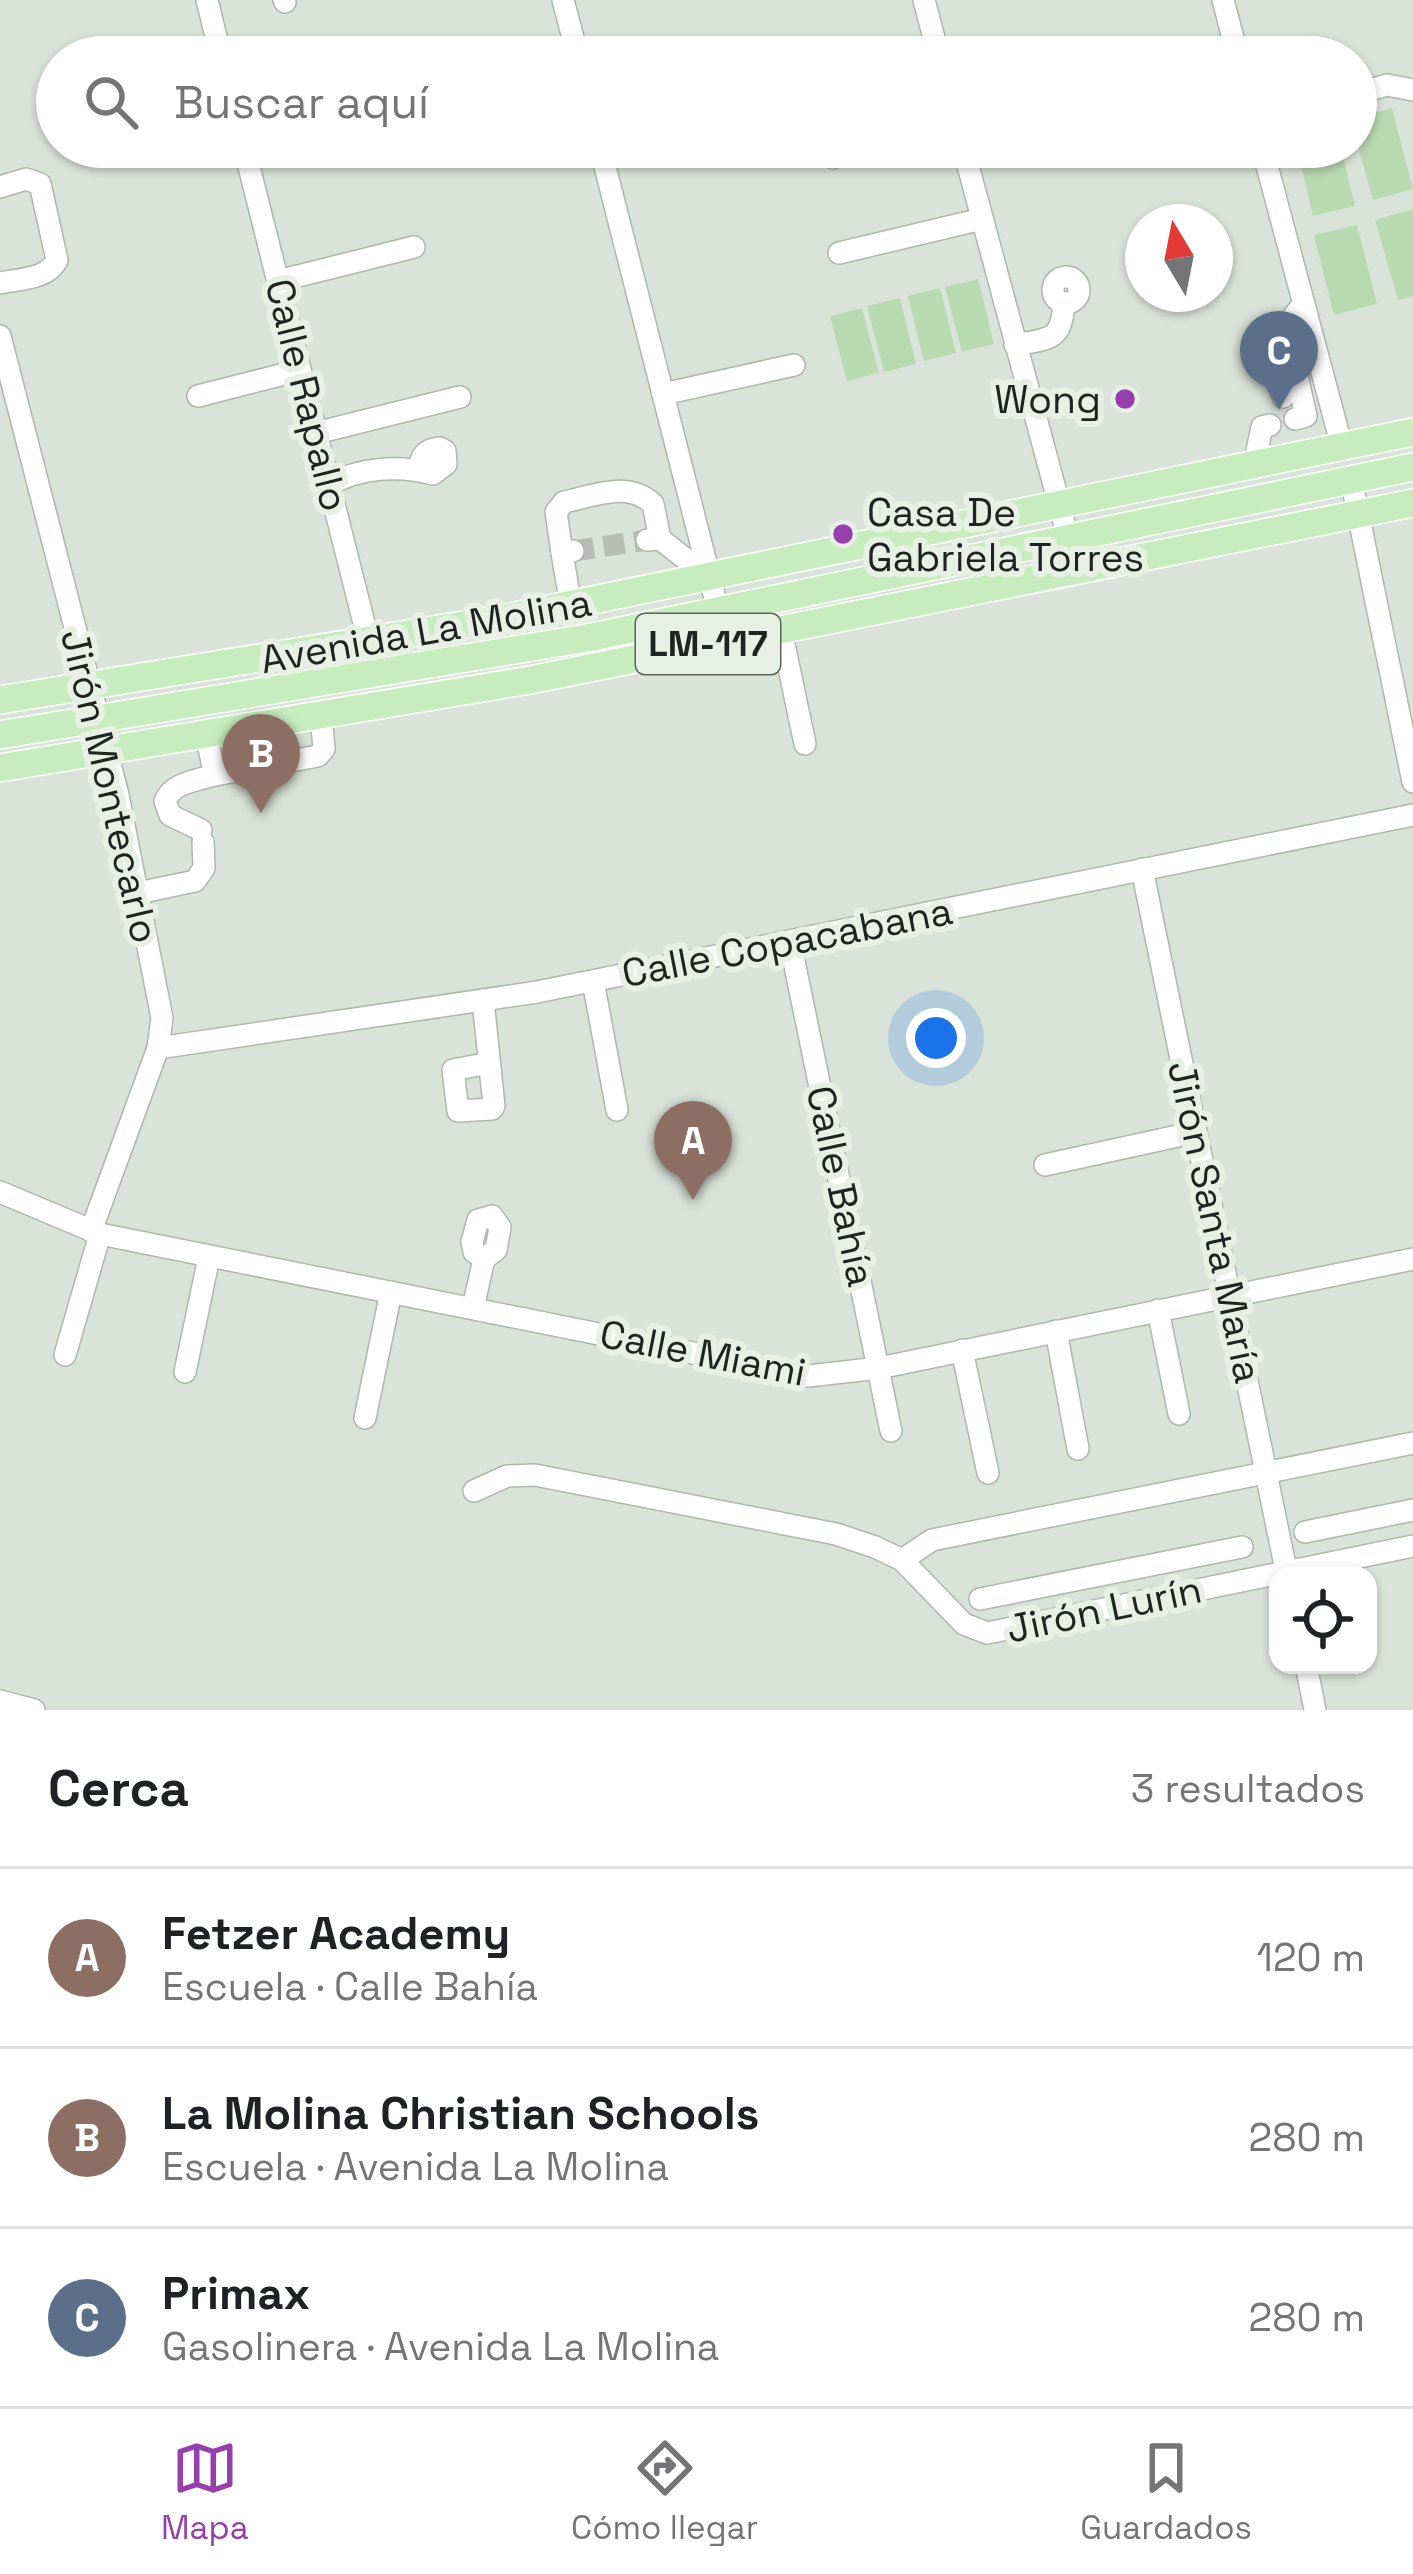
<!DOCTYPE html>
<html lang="es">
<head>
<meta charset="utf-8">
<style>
  body { margin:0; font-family:"Space Grotesk",sans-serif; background:#f6f6f6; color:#202124 }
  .controls { position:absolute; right:36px; bottom:36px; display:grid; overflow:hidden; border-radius:24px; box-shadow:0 3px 9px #0004 }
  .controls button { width:108px; height:108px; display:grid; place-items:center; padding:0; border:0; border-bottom:3px solid #e0e0e0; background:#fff; color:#202124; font:60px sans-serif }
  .compass { position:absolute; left:1125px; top:204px; width:108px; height:108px; border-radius:50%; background:#fff; box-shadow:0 3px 9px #0004; rotate:350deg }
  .you { position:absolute; left:936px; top:1038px; width:42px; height:42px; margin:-30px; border:9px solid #fff; border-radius:50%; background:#1a73e8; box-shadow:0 0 0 18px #1a73e833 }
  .badge { display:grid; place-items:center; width:78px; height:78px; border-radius:50%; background:#9640ad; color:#fff; font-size:39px; font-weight:700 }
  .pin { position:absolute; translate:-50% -99px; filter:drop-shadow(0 3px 6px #0008) }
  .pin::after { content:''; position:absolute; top:63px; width:42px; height:36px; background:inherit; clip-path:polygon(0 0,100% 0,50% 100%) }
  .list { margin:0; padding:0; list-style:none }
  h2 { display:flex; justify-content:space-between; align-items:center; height:156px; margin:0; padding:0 48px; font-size:51px }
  h2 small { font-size:39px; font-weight:400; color:#757577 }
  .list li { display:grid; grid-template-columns:78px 1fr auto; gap:36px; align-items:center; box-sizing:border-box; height:180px; padding:0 48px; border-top:3px solid #e0e0e0 }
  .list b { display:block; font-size:45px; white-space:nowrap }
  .list p { margin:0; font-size:39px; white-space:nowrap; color:#757577 }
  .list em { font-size:39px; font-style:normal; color:#757577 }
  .icon { flex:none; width:66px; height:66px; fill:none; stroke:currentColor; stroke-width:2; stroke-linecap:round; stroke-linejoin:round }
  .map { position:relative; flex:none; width:1413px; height:1710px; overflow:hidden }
  .search { position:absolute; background:#fff; box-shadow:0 3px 9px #0004; left:36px; right:36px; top:36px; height:132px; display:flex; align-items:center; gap:30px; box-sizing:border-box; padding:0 42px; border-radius:66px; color:#757577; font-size:45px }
  .sheet { height:696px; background:#fff }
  nav { display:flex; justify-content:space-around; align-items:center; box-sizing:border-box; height:168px; border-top:3px solid #e0e0e0; background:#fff; font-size:33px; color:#757577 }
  nav a { display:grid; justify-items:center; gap:6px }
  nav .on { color:#9640ad }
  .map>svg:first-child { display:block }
  .green { fill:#b8dab0 }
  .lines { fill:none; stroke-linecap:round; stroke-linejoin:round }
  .minor-tunnel { stroke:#b5bdb4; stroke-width:21; stroke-dasharray:21 10; stroke-linecap:butt }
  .minor-casing { stroke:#aeb7ad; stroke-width:24 }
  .major-casing { stroke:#fff; stroke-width:30 }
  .minor { stroke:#fff; stroke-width:21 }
  .major { stroke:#c7edbe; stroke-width:27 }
  .poi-dot { fill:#9640ad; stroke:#e8f0e6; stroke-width:4.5 }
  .labels { text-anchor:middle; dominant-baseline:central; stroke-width:12; stroke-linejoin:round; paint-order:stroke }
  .shield { fill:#e8f0e6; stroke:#5c615b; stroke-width:3 }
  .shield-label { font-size:36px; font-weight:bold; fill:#202420 }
  .street-label { font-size:39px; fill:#202420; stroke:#e8f0e6 }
  .poi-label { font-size:39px; fill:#202420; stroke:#e8f0e6; text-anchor:end }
</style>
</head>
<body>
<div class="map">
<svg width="1413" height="1710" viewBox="0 0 1413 1710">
  <rect width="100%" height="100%" fill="#dae3d9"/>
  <g class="green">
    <polygon points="1392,108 1413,189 1373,200 1356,139 1356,118"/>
    <polygon points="1297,147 1341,147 1355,206 1313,216"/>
    <polygon points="1413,209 1413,296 1398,300 1375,220"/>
    <polygon points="1357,225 1377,304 1334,315 1314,235"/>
    <polygon points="978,279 994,344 962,352 945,287"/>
    <polygon points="940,288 956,353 924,361 908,296"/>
    <polygon points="900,298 916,364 884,372 867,306"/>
    <polygon points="862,308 879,373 847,381 830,316"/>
  </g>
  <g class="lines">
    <polyline class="minor-tunnel" points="573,551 647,540"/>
    <g class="minor-casing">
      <g id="minor">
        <polyline points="207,0 221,57"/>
        <polyline points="284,0 285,2"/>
        <polyline points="563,0 578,57"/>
        <polyline points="924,0 939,57"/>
        <polyline points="1223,0 1238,57"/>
        <polyline points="1356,94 1387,85 1413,90"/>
        <polyline points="244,147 369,643"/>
        <polyline points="600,147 718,610"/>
        <polyline points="963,147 1068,537 1082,569"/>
        <polyline points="1262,147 1342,447"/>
        <polyline points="833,158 839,147"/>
        <path d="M0,187L26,179L40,184L57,260C48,279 20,279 0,283"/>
        <polyline points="839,253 982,219"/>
        <circle cx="1066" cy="290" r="13"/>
        <polyline points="278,281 414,247"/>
        <polyline points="0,336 118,795 162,1018 158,1048 91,1231"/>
        <path d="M1015,345C1050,338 1061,342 1064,303"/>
        <polyline points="663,394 794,365"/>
        <polyline points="198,396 300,370"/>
        <polyline points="1283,397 1271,342 1286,326"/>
        <polyline points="1295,419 1306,416 1286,326 1304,303"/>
        <polyline points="316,433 460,397"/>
        <polyline points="1254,465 1262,427 1270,425"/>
        <polyline points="1351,479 1413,782"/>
        <path d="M329,485C360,467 400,465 433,474L446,464L445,451L440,448C426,450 421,454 419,469"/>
        <polyline points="647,540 660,539 710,578"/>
        <path d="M562,553L556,512L564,502C594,496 628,480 653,504L660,539"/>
        <polyline points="571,606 562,553 573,551"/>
        <polyline points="781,630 805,744"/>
        <polyline points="215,775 318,756 324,749 321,715"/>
        <path d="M201,830L170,815L165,801C172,783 197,780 215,775L206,735"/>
        <polyline points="1142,869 1287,1575"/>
        <polyline points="138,893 195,881 204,868 203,842"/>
        <polyline points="790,942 891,1431"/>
        <polyline points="593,981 617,1110"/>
        <polyline points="483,1000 494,1106 492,1109 458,1111 453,1070 489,1063"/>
        <polyline points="158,1048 537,992 1413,815"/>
        <polyline points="1045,1165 1196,1132"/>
        <polyline points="0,1192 100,1234 808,1376 879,1368 1413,1259"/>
        <polyline points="473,1308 484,1259 496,1250 500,1227 492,1216 478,1220 472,1242 474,1252 484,1259"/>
        <polyline points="1158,1310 1179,1414"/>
        <polyline points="1056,1331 1078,1449"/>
        <polyline points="962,1350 988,1473"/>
        <polyline points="65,1355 100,1234"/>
        <polyline points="185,1372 209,1257"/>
        <polyline points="365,1418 391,1292"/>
        <polyline points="474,1491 507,1476 535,1475 836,1534 875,1547 902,1560 964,1624 987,1633 1413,1546"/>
        <polyline points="1305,1532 1413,1510"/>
        <polyline points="902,1560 932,1540 1413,1443"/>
        <polyline points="980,1599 1242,1547"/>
        <polyline points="1306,1665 1315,1710"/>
        <polyline points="0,1701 34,1710"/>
      </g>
    </g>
    <g class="major-casing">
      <g id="major">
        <polyline points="0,700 500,619 1413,432"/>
        <polyline points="0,735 587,638 1413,467"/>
        <polyline points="0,768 530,680 1413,503"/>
      </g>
    </g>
    <use href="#minor" class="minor"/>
    <use href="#major" class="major"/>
  </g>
  <g class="poi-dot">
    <circle cx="1125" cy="399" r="12"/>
    <circle cx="843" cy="534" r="12"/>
  </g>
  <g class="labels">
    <rect class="shield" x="636" y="614" width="144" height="60" rx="9"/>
    <g class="shield-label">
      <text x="708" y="644">LM-117</text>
    </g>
    <g class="street-label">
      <text transform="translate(307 395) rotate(76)">Calle Rapallo</text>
      <text transform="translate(426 631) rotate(-10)">Avenida La Molina</text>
      <text transform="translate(110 786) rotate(77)">Jirón Montecarlo</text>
      <text transform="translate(787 942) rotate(-11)">Calle Copacabana</text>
      <text transform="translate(841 1186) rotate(78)">Calle Bahía</text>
      <text transform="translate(1215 1222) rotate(78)">Jirón Santa María</text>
      <text transform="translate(703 1353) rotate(11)">Calle Miami</text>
      <text transform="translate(1104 1609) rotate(-12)">Jirón Lurín</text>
    </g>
    <g class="poi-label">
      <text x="1101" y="399">Wong</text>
      <text x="867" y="512" text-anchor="start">Casa De<tspan x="867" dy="45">Gabriela Torres</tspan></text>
    </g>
  </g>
</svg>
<div class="controls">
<button><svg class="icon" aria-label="locate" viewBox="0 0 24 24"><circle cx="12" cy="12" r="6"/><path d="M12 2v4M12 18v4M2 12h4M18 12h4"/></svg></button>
</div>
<svg class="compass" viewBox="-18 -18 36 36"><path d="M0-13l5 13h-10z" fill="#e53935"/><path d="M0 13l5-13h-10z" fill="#757577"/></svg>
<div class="you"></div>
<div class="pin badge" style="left:693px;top:1200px;background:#8d6e63">A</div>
<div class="pin badge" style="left:261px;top:813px;background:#8d6e63">B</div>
<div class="pin badge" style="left:1279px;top:410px;background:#5c6f8a">C</div>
<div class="search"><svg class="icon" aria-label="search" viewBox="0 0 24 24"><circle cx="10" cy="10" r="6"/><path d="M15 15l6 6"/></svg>Buscar aquí</div>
</div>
<section class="sheet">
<h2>Cerca<small>3 resultados</small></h2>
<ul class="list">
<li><span class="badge" style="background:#8d6e63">A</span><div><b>Fetzer Academy</b><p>Escuela · Calle Bahía</p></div><em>120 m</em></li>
<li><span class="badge" style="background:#8d6e63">B</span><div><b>La Molina Christian Schools</b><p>Escuela · Avenida La Molina</p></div><em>280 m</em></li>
<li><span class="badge" style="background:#5c6f8a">C</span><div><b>Primax</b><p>Gasolinera · Avenida La Molina</p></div><em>280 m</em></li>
</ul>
</section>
<nav>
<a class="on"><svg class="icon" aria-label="map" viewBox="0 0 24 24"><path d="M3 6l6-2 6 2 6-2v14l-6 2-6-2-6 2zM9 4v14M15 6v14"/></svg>Mapa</a>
<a><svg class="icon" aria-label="directions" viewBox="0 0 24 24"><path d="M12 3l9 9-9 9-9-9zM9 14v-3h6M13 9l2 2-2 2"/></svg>Cómo llegar</a>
<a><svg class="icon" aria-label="saved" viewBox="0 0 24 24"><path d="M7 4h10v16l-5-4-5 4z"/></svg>Guardados</a>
</nav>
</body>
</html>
